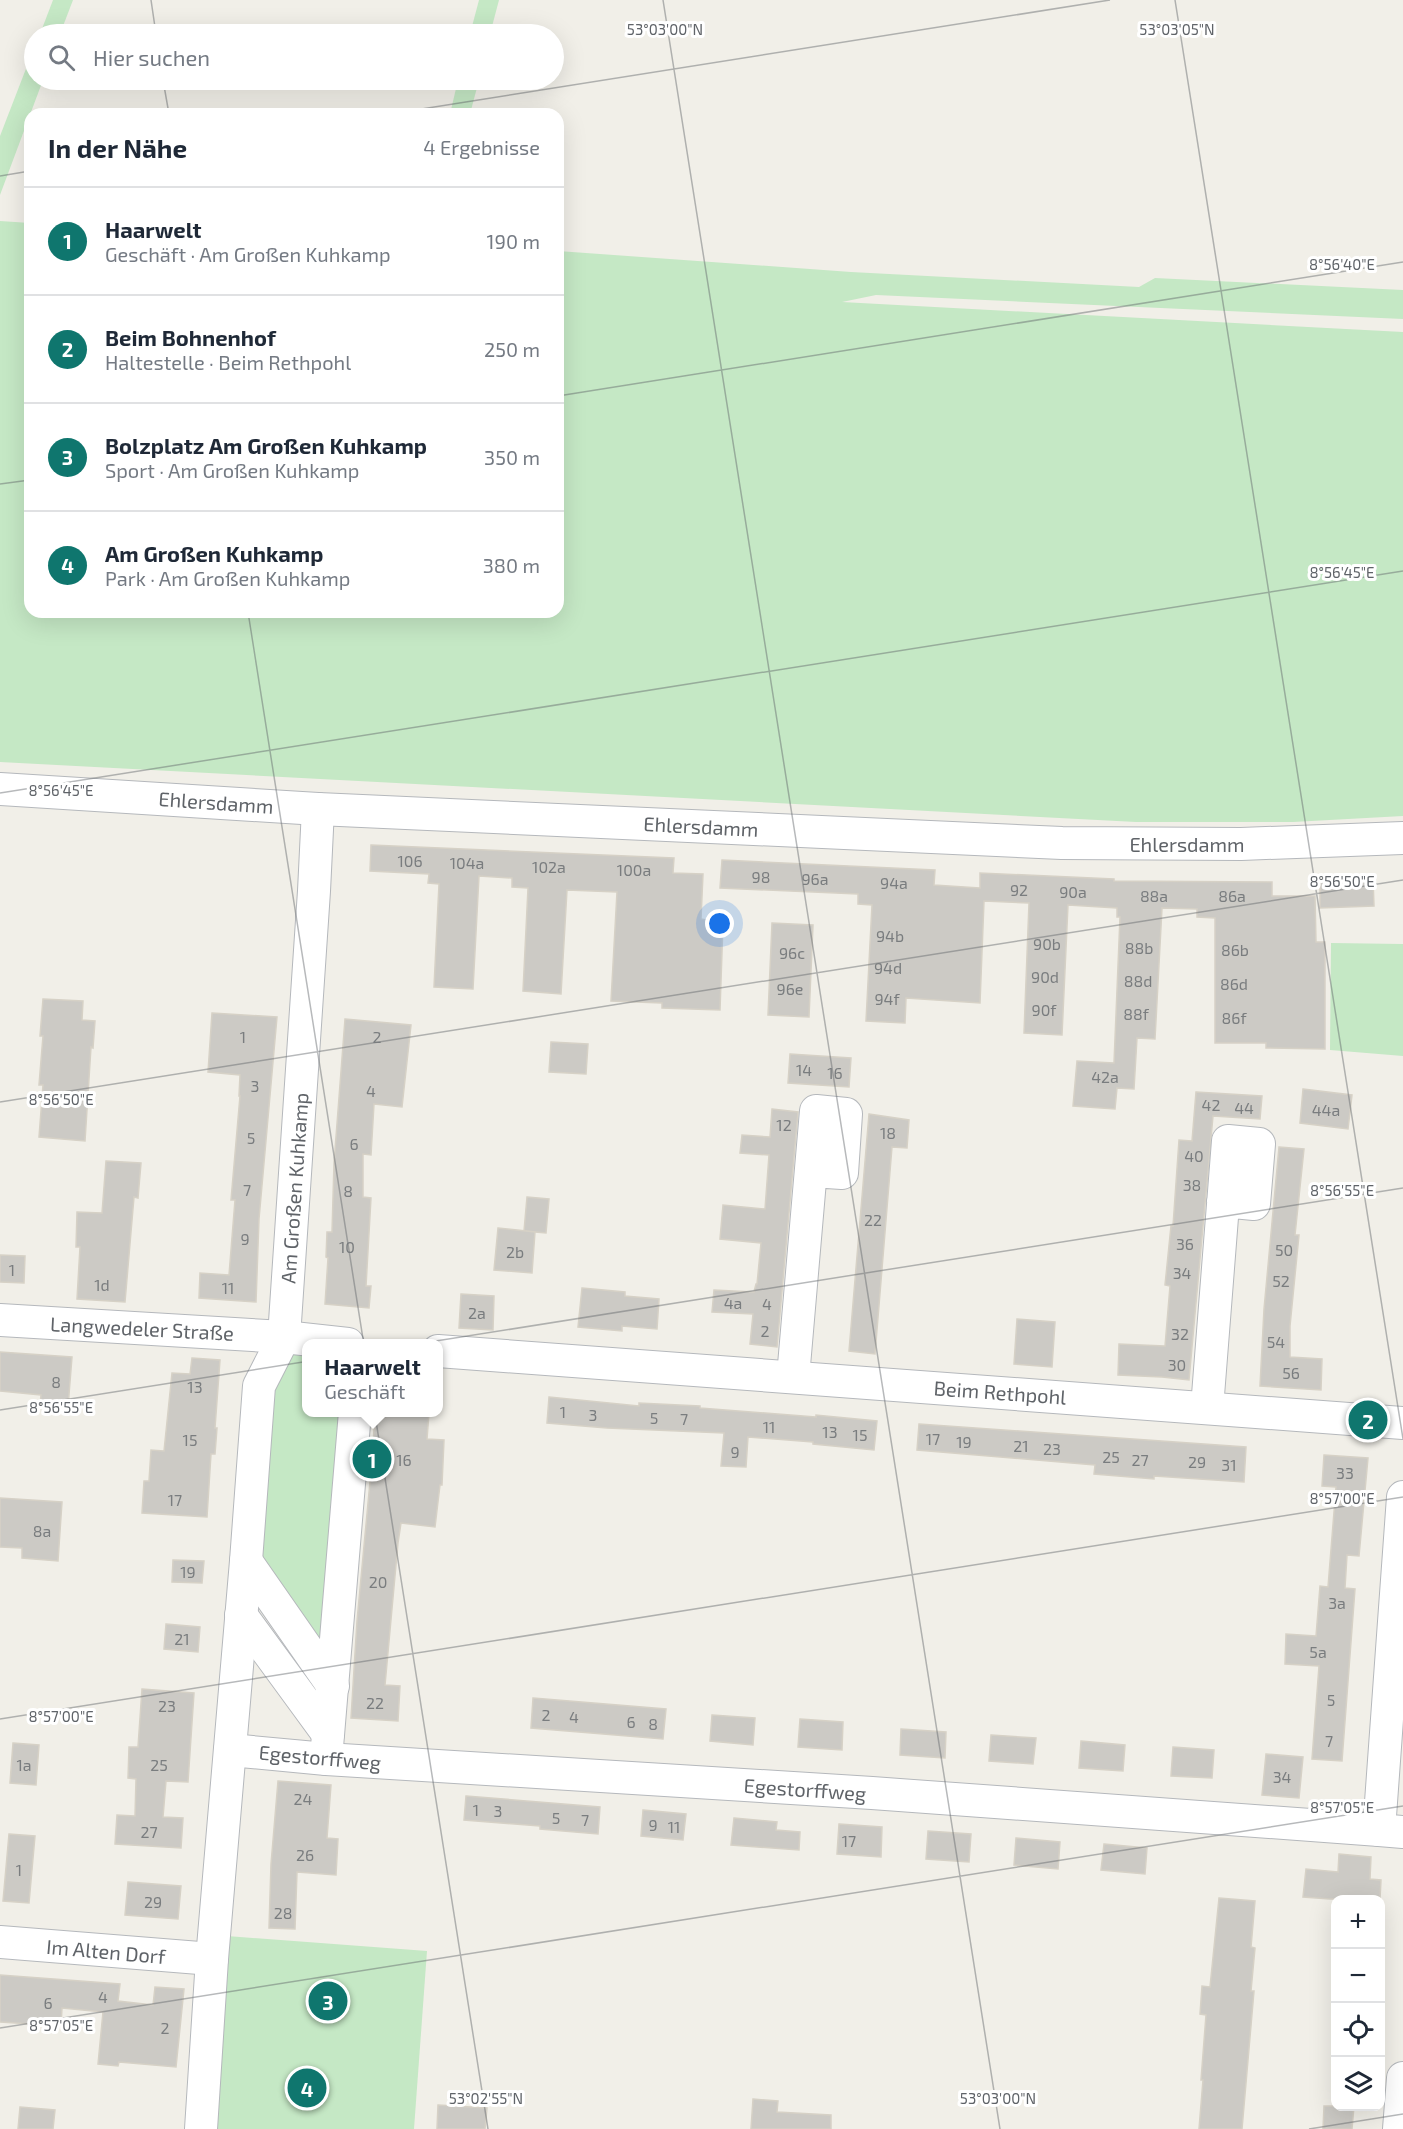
<!DOCTYPE html>
<html lang="de">
<head>
<meta charset="utf-8">
<style>
  body { margin:0; font-family:"Exo 2",sans-serif; background:#f6f6f7; color:#1f2937 }
  .controls { position:absolute; right:18px; bottom:18px; display:grid; overflow:hidden; border-radius:12px; box-shadow:0 6px 24px #0002 }
  .controls button { width:54px; height:54px; display:grid; place-items:center; padding:0; border:0; border-bottom:2px solid #e0e1e3; background:#fff; color:#1f2937; font:30px sans-serif }
  .you { position:absolute; left:720px; top:924px; width:21px; height:21px; margin:-15px; border:4px solid #fff; border-radius:50%; background:#1a73e8; box-shadow:0 0 0 9px #1a73e833 }
  .badge { display:grid; place-items:center; width:39px; height:39px; border-radius:50%; background:#0f766e; color:#fff; font-size:20px; font-weight:700 }
  .pin { position:absolute; translate:-50% -50%; border:3px solid #fff; box-shadow:0 2px 6px #0006 }
  .popup { position:absolute; left:302px; top:1339px; width:141px; height:78px; box-sizing:border-box; display:grid; place-content:center; border-radius:12px; background:#fff; filter:drop-shadow(0 2px 4px #0005); font-size:20px; white-space:nowrap; color:#747a83 }
  .popup b { font-size:22px; color:#1f2937 }
  .popup::after { content:''; position:absolute; left:50%; top:100%; margin-left:-12px; border:12px solid transparent; border-top-color:#fff }
  .list { margin:0; padding:0; list-style:none }
  h2 { display:flex; justify-content:space-between; align-items:center; height:78px; margin:0; padding:0 24px; font-size:26px }
  h2 small { font-size:20px; font-weight:400; color:#747a83 }
  .list li { display:grid; grid-template-columns:39px 1fr auto; gap:18px; align-items:center; box-sizing:border-box; height:108px; padding:0 24px; border-top:2px solid #e0e1e3 }
  .list b { display:block; font-size:22px; white-space:nowrap }
  .list p { margin:0; font-size:20px; white-space:nowrap; color:#747a83 }
  .list em { font-size:20px; font-style:normal; color:#747a83 }
  .icon { flex:none; width:33px; height:33px; fill:none; stroke:currentColor; stroke-width:2; stroke-linecap:round; stroke-linejoin:round }
  .map { position:relative; flex:none; width:1403px; height:2129px; overflow:hidden }
  .search { position:absolute; background:#fff; box-shadow:0 6px 24px #0002; left:24px; top:24px; width:540px; height:66px; display:flex; align-items:center; gap:15px; box-sizing:border-box; padding:0 21px; border-radius:33px; color:#747a83; font-size:22px }
  .panel { position:absolute; background:#fff; box-shadow:0 6px 24px #0002; left:24px; top:108px; width:540px; height:510px; border-radius:18px }
  .map>svg:first-child { display:block }
  .green { fill:#c5e8c5 }
  .building { fill:#cccac5; stroke:#d6d1c6; stroke-width:1.5 }
  .lines { fill:none; stroke-linecap:round; stroke-linejoin:round }
  .minor-casing { stroke:#b5b8bc; stroke-width:34 }
  .minor { stroke:#fff; stroke-width:32 }
  .ticks { fill:none; stroke:#5f6368; stroke-width:1.5; stroke-opacity:0.45 }
  .labels { text-anchor:middle; dominant-baseline:central; stroke-width:6; stroke-linejoin:round; paint-order:stroke }
  .number-label { font-size:16px; fill:#7a7d7f }
  .street-label { font-size:20px; fill:#5f6368; stroke:#fff }
  .ticks-label { font-size:15px; text-anchor:middle; fill:#5f6368; stroke:#fff; stroke-width:6; stroke-linejoin:round; paint-order:stroke }
</style>
</head>
<body>
<div class="map">
<svg width="1403" height="2129" viewBox="0 0 1403 2129">
  <rect width="100%" height="100%" fill="#f1efe8"/>
  <g class="green">
    <polygon points="53,0 73,0 60,34 40,34"/>
    <polygon points="479,0 499,0 490,34 470,34"/>
    <polygon points="34,48 34,80 43,80 0,195 0,136"/>
    <polygon points="458,80 479,80 470,114 450,114"/>
    <polygon points="0,221 30,223 30,612 558,612 558,251 851,272 1139,287 1155,278 1403,290 1403,319 876,295 842,302 1403,332 1403,816 1293,822 1136,822 0,762"/>
    <polygon points="1331,943 1403,944 1403,1056 1330,1050"/>
    <polygon points="289,1351 306,1353 306,1412 345,1413 326,1658 258,1560 266,1410"/>
    <polygon points="227,1936 427,1951 414,2129 213,2129"/>
  </g>
  <g class="building">
    <polygon points="371,845 674,858 673,873 703,874 701,919 723,923 720,1010 662,1008 662,1003 611,1001 617,892 567,890 561,994 523,991 528,888 512,887 512,878 479,876 473,989 434,987 439,884 428,883 429,874 370,871"/>
    <polygon points="722,860 935,870 934,885 980,888 980,873 1114,879 1114,881 1272,882 1272,896 1315,896 1316,942 1325,942 1325,1049 1266,1048 1266,1043 1215,1043 1215,918 1197,917 1197,909 1162,908 1155,1039 1137,1038 1134,1089 1117,1088 1115,1109 1073,1106 1077,1061 1114,1063 1120,917 1117,917 1117,908 1068,905 1062,1035 1024,1033 1029,903 984,901 980,1003 906,998 905,1023 866,1021 872,905 858,904 858,894 720,888"/>
    <polygon points="1373,879 1374,906 1320,908 1320,881"/>
    <polygon points="772,923 813,925 809,1017 768,1015"/>
    <polygon points="43,999 83,1001 82,1020 95,1021 93,1048 91,1047 85,1141 39,1137 43,1085 39,1085 43,1036 40,1036"/>
    <polygon points="212,1013 277,1017 259,1219 256,1302 199,1298 200,1273 229,1275 235,1200 231,1200 240,1096 239,1096 240,1075 208,1072"/>
    <polygon points="345,1019 411,1025 402,1107 374,1104 371,1155 363,1154 363,1197 371,1198 366,1286 371,1286 369,1308 325,1304 328,1258 326,1257 327,1232 332,1232 334,1163"/>
    <polygon points="551,1042 588,1044 586,1074 549,1072"/>
    <polygon points="790,1054 851,1058 849,1087 788,1083"/>
    <polygon points="1303,1089 1352,1095 1348,1129 1300,1123"/>
    <polygon points="1196,1092 1262,1096 1260,1119 1213,1116 1189,1380 1162,1377 1118,1375 1119,1344 1165,1346 1170,1286 1165,1285 1171,1226 1173,1226 1179,1140 1192,1141"/>
    <polygon points="772,1109 798,1112 777,1347 750,1344 753,1314 712,1312 714,1290 754,1292 756,1284 757,1284 761,1243 720,1239 723,1205 765,1209 769,1155 740,1153 742,1135 770,1137"/>
    <polygon points="869,1114 909,1120 907,1148 892,1147 875,1354 849,1351"/>
    <polygon points="1279,1147 1304,1149 1295,1235 1299,1235 1290,1326 1290,1357 1322,1359 1321,1390 1260,1386 1264,1309"/>
    <polygon points="106,1161 141,1163 138,1198 134,1197 125,1302 77,1299 80,1247 76,1247 77,1212 102,1213"/>
    <polygon points="527,1197 549,1199 546,1233 524,1231"/>
    <polygon points="498,1228 535,1232 532,1273 494,1270"/>
    <polygon points="0,1255 25,1256 24,1283 0,1282"/>
    <polygon points="582,1288 625,1292 625,1296 659,1299 657,1329 622,1326 622,1331 578,1327"/>
    <polygon points="461,1294 494,1296 493,1330 459,1328"/>
    <polygon points="1017,1319 1055,1322 1052,1367 1014,1364"/>
    <polygon points="0,1352 72,1357 68,1407 40,1405 41,1395 0,1391"/>
    <polygon points="192,1358 220,1360 215,1428 217,1428 215,1454 211,1454 207,1517 142,1513 144,1481 149,1481 151,1450 164,1451 172,1373 190,1374"/>
    <polygon points="549,1397 639,1406 639,1403 700,1406 700,1408 816,1417 816,1415 877,1421 874,1450 813,1444 813,1442 748,1437 746,1467 721,1466 724,1433 607,1428 547,1423"/>
    <polygon points="375,1413 429,1413 427,1439 444,1440 442,1485 440,1485 435,1527 401,1523 398,1543 385,1685 400,1686 398,1721 351,1718 357,1621 371,1471 368,1471 370,1445 373,1445"/>
    <polygon points="919,1424 1246,1447 1244,1482 1154,1476 1154,1479 1094,1474 1095,1465 917,1450"/>
    <polygon points="1324,1455 1368,1458 1359,1556 1347,1555 1345,1588 1355,1589 1342,1761 1312,1759 1319,1666 1285,1664 1286,1634 1316,1636 1320,1586 1328,1587 1336,1487 1322,1486"/>
    <polygon points="0,1498 62,1502 58,1561 22,1558 22,1548 0,1547"/>
    <polygon points="173,1560 204,1561 202,1583 172,1582"/>
    <polygon points="166,1624 200,1627 198,1652 164,1649"/>
    <polygon points="142,1689 194,1693 188,1782 166,1781 163,1817 183,1818 181,1848 115,1844 117,1815 135,1816 136,1779 128,1778 129,1747 138,1747"/>
    <polygon points="533,1698 666,1709 663,1739 531,1728"/>
    <polygon points="712,1715 755,1718 753,1745 710,1741"/>
    <polygon points="800,1719 843,1722 842,1750 798,1747"/>
    <polygon points="901,1729 946,1732 945,1758 900,1755"/>
    <polygon points="991,1735 1036,1738 1033,1764 989,1761"/>
    <polygon points="1081,1741 1125,1745 1123,1771 1079,1768"/>
    <polygon points="13,1743 39,1745 36,1785 10,1783"/>
    <polygon points="1173,1747 1214,1750 1212,1778 1171,1776"/>
    <polygon points="1266,1754 1303,1757 1299,1798 1262,1795"/>
    <polygon points="278,1781 331,1785 327,1838 338,1839 336,1875 297,1872 295,1929 269,1928 271,1864"/>
    <polygon points="466,1796 600,1807 598,1834 540,1829 540,1826 464,1820"/>
    <polygon points="643,1810 686,1814 683,1840 641,1836"/>
    <polygon points="734,1818 777,1822 776,1830 800,1832 799,1850 731,1845"/>
    <polygon points="839,1824 882,1827 881,1857 837,1854"/>
    <polygon points="928,1831 971,1834 969,1862 926,1859"/>
    <polygon points="9,1834 35,1836 29,1903 3,1901"/>
    <polygon points="1016,1838 1060,1842 1058,1869 1014,1865"/>
    <polygon points="1104,1844 1147,1848 1145,1874 1101,1870"/>
    <polygon points="1339,1854 1371,1857 1370,1879 1381,1880 1380,1899 1330,1899 1303,1897 1306,1869 1338,1872"/>
    <polygon points="128,1882 181,1886 178,1919 125,1915"/>
    <polygon points="1219,1898 1255,1901 1251,1947 1255,1948 1251,1991 1254,1991 1242,2129 1199,2129 1203,2080 1201,2080 1206,2015 1200,2014 1202,1986 1210,1987"/>
    <polygon points="0,1975 120,1984 118,2001 153,2005 155,1987 184,1989 176,2067 119,2062 118,2066 98,2064 103,2012 62,2008 61,2026 0,2022"/>
    <polygon points="753,2099 778,2101 777,2112 831,2115 831,2129 751,2129"/>
    <polygon points="438,2105 487,2108 485,2129 437,2129"/>
    <polygon points="1324,2106 1354,2106 1352,2129 1323,2129"/>
    <polygon points="20,2107 55,2110 53,2129 18,2129"/>
  </g>
  <g class="lines">
    <g class="minor-casing">
      <g id="minor">
        <polyline points="0,789 318,809 1062,843 1241,844 1403,838"/>
        <polyline points="0,1320 284,1337 348,1344"/>
        <polyline points="438,1351 1403,1423"/>
        <polyline points="793,1377 816,1111 846,1114 842,1173 812,1171"/>
        <polyline points="1207,1408 1228,1141 1259,1144 1254,1204 1223,1201"/>
        <polyline points="1403,1497 1379,1830 1403,1832"/>
        <polyline points="246,1561 333,1686"/>
        <polyline points="241,1615 328,1734"/>
        <polyline points="230,1750 326,1759 872,1793 1379,1830"/>
        <polyline points="326,1759 355,1412"/>
        <polyline points="0,1942 212,1959"/>
        <polyline points="201,2129 212,1959 246,1561 259,1386 284,1337 314,891 318,809"/>
        <polyline points="1399,2129 1403,2078"/>
      </g>
    </g>
    <use href="#minor" class="minor"/>
  </g>
  <path class="ticks" d="M151,0L156,34M663,0L1000,2129M1175,0L1403,1439M163,80L169,114M390,114L1110,0M0,176L30,171M558,396L1403,262M0,484L30,480M248,612L488,2129M0,793L1403,571M0,1102L1403,880M0,1410L1403,1188M0,1719L1403,1497M0,2028L1403,1806M1309,2129L1403,2114"/>
  <g class="labels">
    <g class="number-label">
      <text x="410" y="860">106</text>
      <text x="467" y="862">104a</text>
      <text x="549" y="866">102a</text>
      <text x="634" y="869">100a</text>
      <text x="761" y="876">98</text>
      <text x="815" y="878">96a</text>
      <text x="894" y="882">94a</text>
      <text x="1019" y="889">92</text>
      <text x="1073" y="891">90a</text>
      <text x="1154" y="895">88a</text>
      <text x="1232" y="895">86a</text>
      <text x="890" y="935">94b</text>
      <text x="1047" y="943">90b</text>
      <text x="1139" y="947">88b</text>
      <text x="1235" y="949">86b</text>
      <text x="792" y="952">96c</text>
      <text x="888" y="967">94d</text>
      <text x="1045" y="976">90d</text>
      <text x="1138" y="980">88d</text>
      <text x="1234" y="983">86d</text>
      <text x="790" y="988">96e</text>
      <text x="887" y="998">94f</text>
      <text x="1044" y="1009">90f</text>
      <text x="1136" y="1013">88f</text>
      <text x="1234" y="1017">86f</text>
      <text x="243" y="1036">1</text>
      <text x="377" y="1036">2</text>
      <text x="804" y="1069">14</text>
      <text x="835" y="1072">16</text>
      <text x="1105" y="1076">42a</text>
      <text x="255" y="1085">3</text>
      <text x="371" y="1090">4</text>
      <text x="1211" y="1104">42</text>
      <text x="1244" y="1107">44</text>
      <text x="1326" y="1109">44a</text>
      <text x="784" y="1124">12</text>
      <text x="888" y="1132">18</text>
      <text x="251" y="1137">5</text>
      <text x="354" y="1143">6</text>
      <text x="1194" y="1155">40</text>
      <text x="1192" y="1184">38</text>
      <text x="247" y="1189">7</text>
      <text x="348" y="1190">8</text>
      <text x="873" y="1219">22</text>
      <text x="245" y="1238">9</text>
      <text x="1185" y="1243">36</text>
      <text x="347" y="1246">10</text>
      <text x="1284" y="1249">50</text>
      <text x="515" y="1251">2b</text>
      <text x="12" y="1269">1</text>
      <text x="1182" y="1272">34</text>
      <text x="1281" y="1280">52</text>
      <text x="102" y="1284">1d</text>
      <text x="228" y="1287">11</text>
      <text x="733" y="1302">4a</text>
      <text x="767" y="1303">4</text>
      <text x="477" y="1312">2a</text>
      <text x="765" y="1330">2</text>
      <text x="1180" y="1333">32</text>
      <text x="1276" y="1341">54</text>
      <text x="1177" y="1364">30</text>
      <text x="1291" y="1372">56</text>
      <text x="56" y="1381">8</text>
      <text x="195" y="1386">13</text>
      <text x="563" y="1411">1</text>
      <text x="593" y="1414">3</text>
      <text x="654" y="1417">5</text>
      <text x="684" y="1418">7</text>
      <text x="769" y="1426">11</text>
      <text x="830" y="1431">13</text>
      <text x="860" y="1434">15</text>
      <text x="933" y="1438">17</text>
      <text x="190" y="1439">15</text>
      <text x="964" y="1441">19</text>
      <text x="1021" y="1445">21</text>
      <text x="1052" y="1448">23</text>
      <text x="735" y="1451">9</text>
      <text x="1111" y="1456">25</text>
      <text x="404" y="1459">16</text>
      <text x="1140" y="1459">27</text>
      <text x="1197" y="1461">29</text>
      <text x="1229" y="1464">31</text>
      <text x="1345" y="1472">33</text>
      <text x="175" y="1499">17</text>
      <text x="42" y="1530">8a</text>
      <text x="188" y="1571">19</text>
      <text x="378" y="1581">20</text>
      <text x="1337" y="1602">3a</text>
      <text x="182" y="1638">21</text>
      <text x="1318" y="1651">5a</text>
      <text x="1331" y="1699">5</text>
      <text x="375" y="1702">22</text>
      <text x="167" y="1705">23</text>
      <text x="546" y="1714">2</text>
      <text x="574" y="1716">4</text>
      <text x="631" y="1721">6</text>
      <text x="653" y="1723">8</text>
      <text x="1329" y="1740">7</text>
      <text x="24" y="1764">1a</text>
      <text x="159" y="1764">25</text>
      <text x="1282" y="1776">34</text>
      <text x="303" y="1798">24</text>
      <text x="476" y="1809">1</text>
      <text x="498" y="1810">3</text>
      <text x="556" y="1817">5</text>
      <text x="585" y="1819">7</text>
      <text x="653" y="1824">9</text>
      <text x="674" y="1826">11</text>
      <text x="149" y="1831">27</text>
      <text x="849" y="1840">17</text>
      <text x="305" y="1854">26</text>
      <text x="19" y="1869">1</text>
      <text x="153" y="1901">29</text>
      <text x="283" y="1912">28</text>
      <text x="103" y="1996">4</text>
      <text x="48" y="2002">6</text>
      <text x="165" y="2027">2</text>
    </g>
    <g class="street-label">
      <text transform="translate(216 802) rotate(4)">Ehlersdamm</text>
      <text transform="translate(701 826) rotate(3)">Ehlersdamm</text>
      <text x="1187" y="844">Ehlersdamm</text>
      <text transform="translate(294 1188) rotate(-86)">Am Großen Kuhkamp</text>
      <text transform="translate(142 1328) rotate(3)">Langwedeler Straße</text>
      <text transform="translate(1000 1392) rotate(4)">Beim Rethpohl</text>
      <text transform="translate(320 1757) rotate(5)">Egestorffweg</text>
      <text transform="translate(805 1789) rotate(4)">Egestorffweg</text>
      <text transform="translate(106 1951) rotate(5)">Im Alten Dorf</text>
    </g>
  </g>
  <g class="ticks-label">
    <text x="665" y="35">53°03'00"N</text>
    <text x="1177" y="35">53°03'05"N</text>
    <text x="1342" y="270">8°56'40"E</text>
    <text x="1342" y="578">8°56'45"E</text>
    <text x="61" y="796">8°56'45"E</text>
    <text x="1342" y="887">8°56'50"E</text>
    <text x="61" y="1105">8°56'50"E</text>
    <text x="1342" y="1196">8°56'55"E</text>
    <text x="61" y="1413">8°56'55"E</text>
    <text x="1342" y="1504">8°57'00"E</text>
    <text x="61" y="1722">8°57'00"E</text>
    <text x="1342" y="1813">8°57'05"E</text>
    <text x="61" y="2031">8°57'05"E</text>
    <text x="486" y="2104">53°02'55"N</text>
    <text x="998" y="2104">53°03'00"N</text>
  </g>
</svg>
<div class="controls">
<button>+</button>
<button>−</button>
<button><svg class="icon" aria-label="locate" viewBox="0 0 24 24"><circle cx="12" cy="12" r="6"/><path d="M12 2v4M12 18v4M2 12h4M18 12h4"/></svg></button>
<button><svg class="icon" aria-label="layers" viewBox="0 0 24 24"><path d="M12 4l9 5-9 5-9-5zM3 14l9 5 9-5"/></svg></button>
</div>
<div class="you"></div>
<div class="pin badge" style="left:372px;top:1459px">1</div>
<div class="popup"><b>Haarwelt</b>Geschäft</div>
<div class="pin badge" style="left:1368px;top:1420px">2</div>
<div class="pin badge" style="left:328px;top:2001px">3</div>
<div class="pin badge" style="left:307px;top:2088px">4</div>
<div class="search"><svg class="icon" aria-label="search" viewBox="0 0 24 24"><circle cx="10" cy="10" r="6"/><path d="M15 15l6 6"/></svg>Hier suchen</div>
<section class="panel">
<h2>In der Nähe<small>4 Ergebnisse</small></h2>
<ul class="list">
<li><span class="badge">1</span><div><b>Haarwelt</b><p>Geschäft · Am Großen Kuhkamp</p></div><em>190 m</em></li>
<li><span class="badge">2</span><div><b>Beim Bohnenhof</b><p>Haltestelle · Beim Rethpohl</p></div><em>250 m</em></li>
<li><span class="badge">3</span><div><b>Bolzplatz Am Großen Kuhkamp</b><p>Sport · Am Großen Kuhkamp</p></div><em>350 m</em></li>
<li><span class="badge">4</span><div><b>Am Großen Kuhkamp</b><p>Park · Am Großen Kuhkamp</p></div><em>380 m</em></li>
</ul>
</section>
</div>
</body>
</html>
